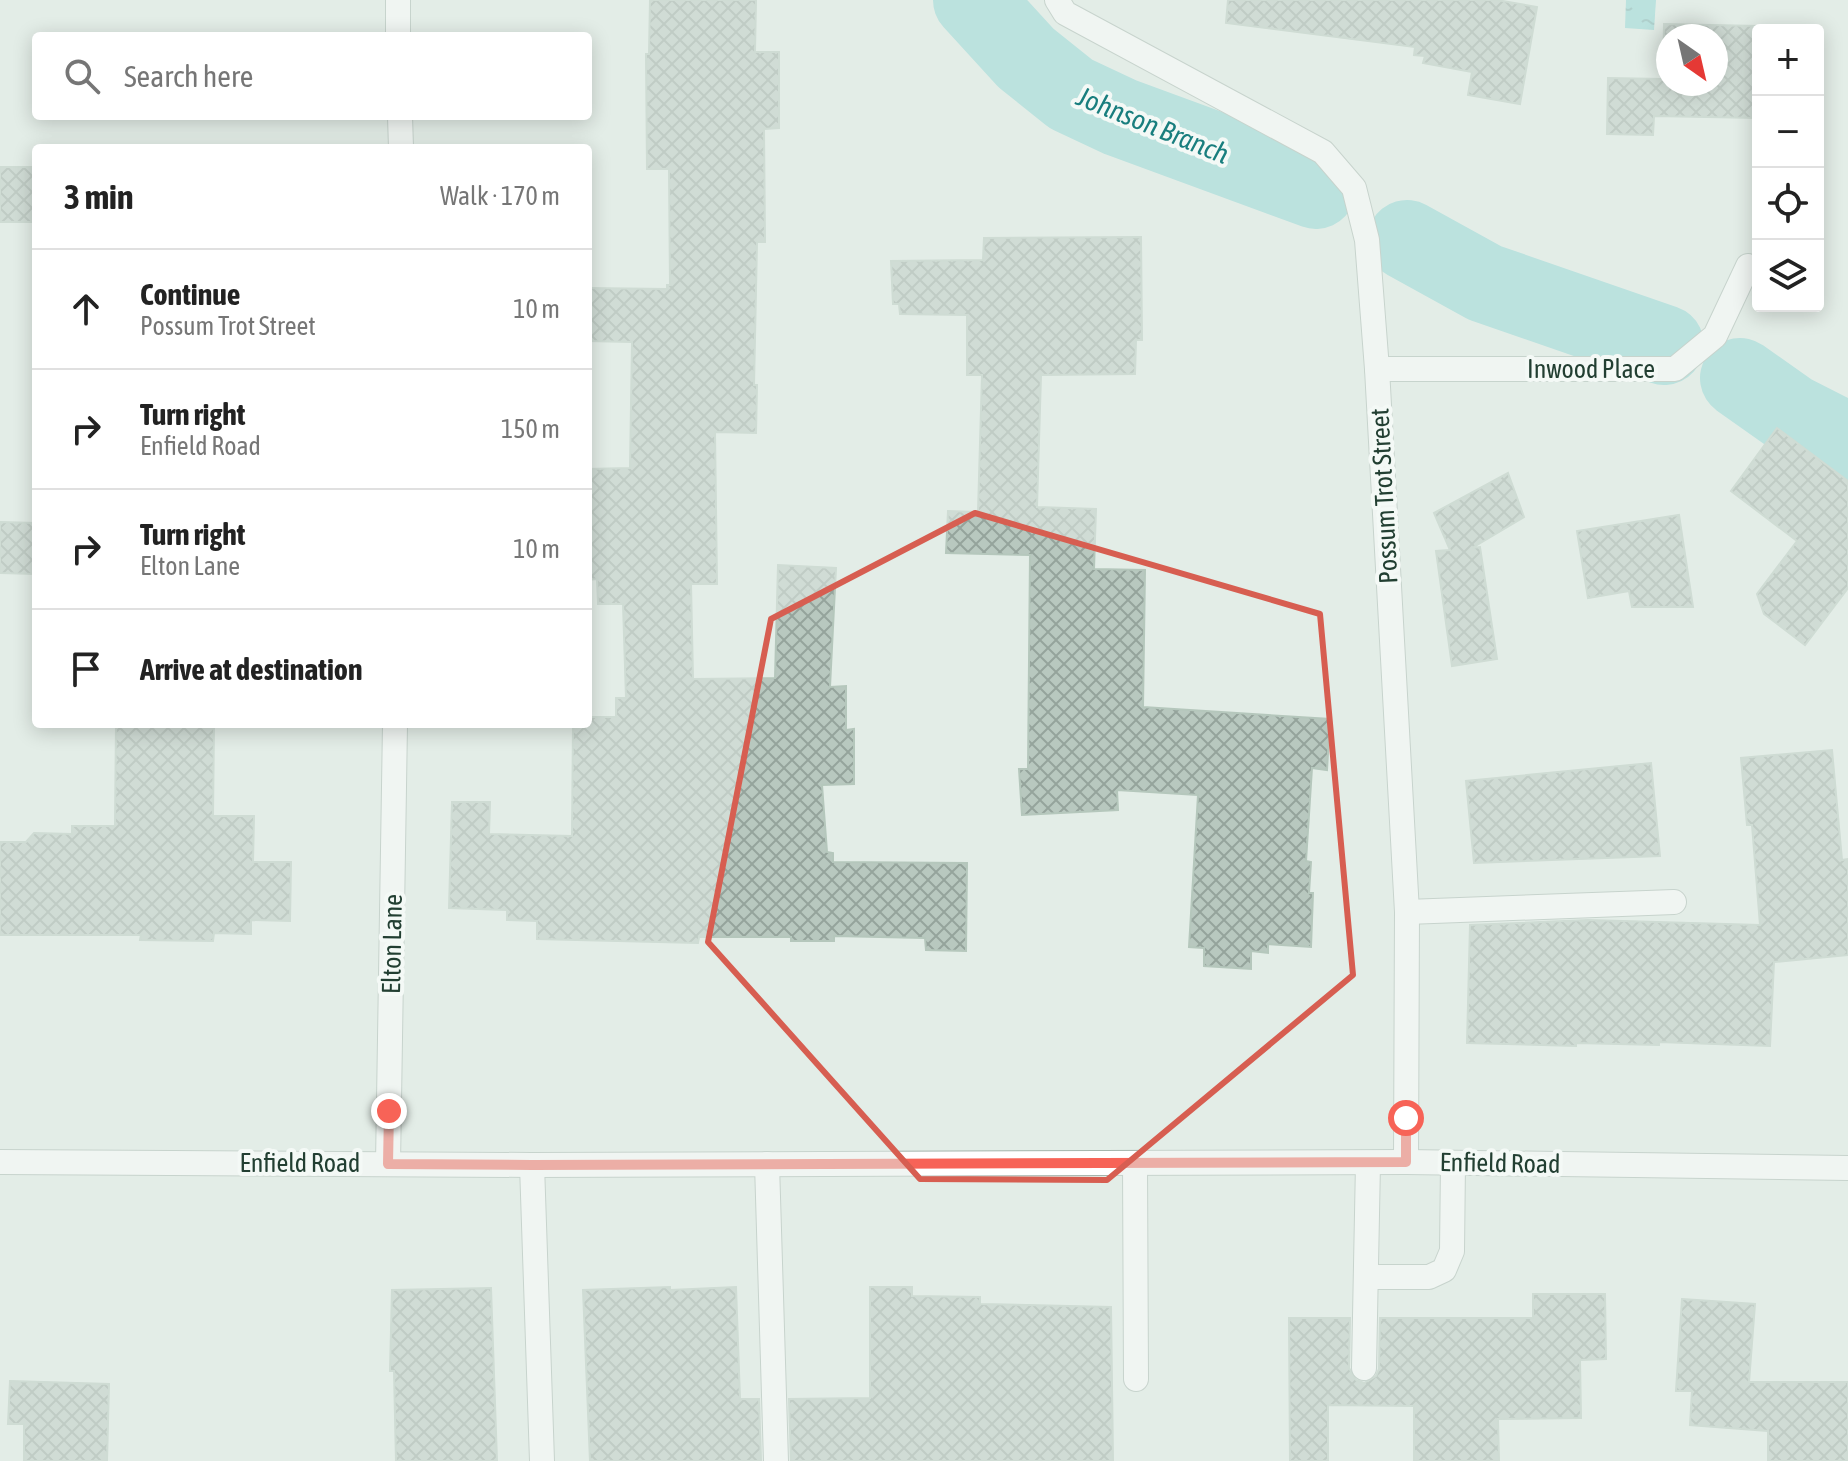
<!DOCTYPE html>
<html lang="en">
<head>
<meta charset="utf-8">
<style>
  body { margin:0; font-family:"Asap Condensed",sans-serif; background:#f2f2f2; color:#222 }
  .controls { position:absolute; right:24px; top:24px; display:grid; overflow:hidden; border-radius:8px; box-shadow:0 4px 20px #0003 }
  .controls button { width:72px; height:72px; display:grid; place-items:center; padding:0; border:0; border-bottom:2px solid #e0e0e0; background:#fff; color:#222; font:40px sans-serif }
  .compass { position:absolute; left:1656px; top:24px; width:72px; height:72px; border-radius:50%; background:#fff; box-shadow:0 4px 20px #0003; rotate:146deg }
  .stop { position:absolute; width:24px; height:24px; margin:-18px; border:6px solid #f76357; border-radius:50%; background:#fff }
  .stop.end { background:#f76357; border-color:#fff; box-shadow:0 2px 8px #0008 }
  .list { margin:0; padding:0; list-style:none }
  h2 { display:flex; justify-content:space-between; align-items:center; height:104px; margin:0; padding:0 32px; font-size:34px }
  h2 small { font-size:26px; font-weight:400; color:#767676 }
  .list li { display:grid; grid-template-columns:52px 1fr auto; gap:24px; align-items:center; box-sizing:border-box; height:120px; padding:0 32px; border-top:2px solid #e0e0e0 }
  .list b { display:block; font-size:30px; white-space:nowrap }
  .list p { margin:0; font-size:26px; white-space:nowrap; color:#767676 }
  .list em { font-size:26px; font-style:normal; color:#767676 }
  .icon { flex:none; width:44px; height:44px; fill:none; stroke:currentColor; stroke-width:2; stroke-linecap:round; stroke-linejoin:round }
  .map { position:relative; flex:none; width:1848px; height:1461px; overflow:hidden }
  .search { position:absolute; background:#fff; box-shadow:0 4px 20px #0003; left:32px; top:32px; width:560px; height:88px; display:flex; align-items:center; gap:20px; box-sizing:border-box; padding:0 28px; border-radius:8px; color:#767676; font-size:30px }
  .panel { position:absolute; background:#fff; box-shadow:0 4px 20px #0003; left:32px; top:144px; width:560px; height:584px; border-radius:8px }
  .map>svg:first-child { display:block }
  .water { fill:url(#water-ripples) }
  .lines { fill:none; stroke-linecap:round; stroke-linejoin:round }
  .river { stroke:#89d4d3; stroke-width:80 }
  .building { fill:url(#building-cross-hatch); stroke:#b5c7bc; stroke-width:2; fill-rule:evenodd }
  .minor-casing { stroke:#a5b5ad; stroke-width:26 }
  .minor { stroke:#fff; stroke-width:24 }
  .route { stroke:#f76357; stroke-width:10 }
  .marked { fill:none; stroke:#d75e51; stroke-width:6; stroke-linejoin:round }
  .labels { text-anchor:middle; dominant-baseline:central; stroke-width:8; stroke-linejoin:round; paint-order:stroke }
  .street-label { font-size:26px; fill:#223f32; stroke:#f4f9f6 }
  .water-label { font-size:28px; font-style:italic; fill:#197e7e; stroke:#f4f9f6 }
</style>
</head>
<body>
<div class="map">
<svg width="1848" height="1461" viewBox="0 0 1848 1461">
  <defs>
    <pattern id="water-ripples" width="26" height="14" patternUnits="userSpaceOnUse" patternTransform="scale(2)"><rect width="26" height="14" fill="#89d4d3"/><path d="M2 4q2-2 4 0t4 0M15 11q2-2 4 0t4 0" fill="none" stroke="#70adac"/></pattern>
    <pattern id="building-cross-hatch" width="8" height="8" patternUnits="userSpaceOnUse" patternTransform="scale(2)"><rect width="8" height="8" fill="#b8c8bf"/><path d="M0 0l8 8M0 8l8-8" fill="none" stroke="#95a49c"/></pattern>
  </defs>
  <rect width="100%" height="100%" fill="#e3ede7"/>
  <polygon class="water" points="1626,0 1656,0 1654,30 1625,28"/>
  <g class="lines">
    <g class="river">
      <polyline points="973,0 1026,58 1071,94 1120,117 1316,189"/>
      <polyline points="1407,240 1485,283 1664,345"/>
      <polyline points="1740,378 1791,414 1848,443"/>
    </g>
  </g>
  <g class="building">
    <polygon points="650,0 756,0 755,52 779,52 779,128 764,129 765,242 757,242 754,385 757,385 756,433 715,432 717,584 691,584 693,679 775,678 778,565 836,568 830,687 846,686 846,730 854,729 854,784 822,785 827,852 833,853 833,862 967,863 966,951 926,950 925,938 834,936 834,941 791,941 791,937 699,937 698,943 537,939 537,921 507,920 507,910 449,908 452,802 490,802 489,834 572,836 573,724 588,724 588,717 616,717 616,698 626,698 623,604 598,604 597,579 588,580 588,469 630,468 632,342 588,341 588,288 667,289 667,285 670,285 669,169 647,169 646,54 649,54"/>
    <polygon points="1228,0 1497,0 1537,7 1520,104 1468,95 1472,72 1423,63 1425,56 1414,55 1415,47 1226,23"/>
    <path d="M1664,24L1758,26V118L1654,116L1653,135L1607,134L1608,78L1663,79ZM1668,36H1716V84H1668Z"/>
    <rect x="0" y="167" width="36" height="55"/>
    <polygon points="1141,237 1142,340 1136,340 1135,374 1041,375 1037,507 1096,509 1094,569 1145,570 1143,707 1330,719 1327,770 1312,768 1306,861 1311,862 1309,893 1313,893 1311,947 1268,944 1268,953 1251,951 1251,969 1204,966 1204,948 1189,947 1198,795 1117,790 1118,810 1022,815 1019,769 1028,769 1030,555 946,553 948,511 978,512 982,375 967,375 967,315 900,314 899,304 893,304 891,261 983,260 984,238"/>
    <polygon points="1777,428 1848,481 1848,588 1805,645 1764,614 1757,594 1797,541 1731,491"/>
    <polygon points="1508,473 1524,517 1472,548 1480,547 1497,659 1452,666 1436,551 1450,550 1434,513"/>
    <polygon points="1679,515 1693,607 1632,607 1629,591 1588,598 1577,531"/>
    <polygon points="0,522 36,523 36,574 0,573"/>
    <polygon points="116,724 214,724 213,816 254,816 253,862 291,862 290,921 251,920 251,934 214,933 213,941 140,940 141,935 0,935 0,842 26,842 34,833 72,834 72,826 115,826"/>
    <polygon points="1832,750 1842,860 1848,859 1848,955 1774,962 1770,1046 1659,1042 1659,1045 1576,1043 1576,1046 1467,1043 1470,925 1588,920 1760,925 1752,825 1747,825 1741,758"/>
    <polygon points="1651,763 1660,856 1474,863 1466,781"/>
    <polygon points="670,1287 670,1290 736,1287 740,1399 759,1399 761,1461 590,1461 583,1290"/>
    <polygon points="870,1287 912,1287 912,1296 980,1297 980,1304 1111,1307 1113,1461 791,1461 789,1399 870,1398"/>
    <polygon points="491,1288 497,1461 396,1461 394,1371 390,1371 392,1290"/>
    <polygon points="1533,1294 1605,1294 1606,1359 1580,1360 1581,1418 1498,1419 1499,1461 1414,1461 1414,1406 1328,1405 1328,1461 1290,1461 1289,1318 1350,1318 1349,1368 1356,1380 1364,1383 1376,1376 1379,1369 1380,1318 1533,1318"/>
    <polygon points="1682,1299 1755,1304 1749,1382 1848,1382 1848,1461 1768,1461 1768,1431 1690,1425 1692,1391 1676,1391"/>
    <polygon points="10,1381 109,1384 107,1461 24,1461 24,1424 8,1424"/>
  </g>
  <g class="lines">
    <g class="minor-casing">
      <g id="minor">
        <polyline points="398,0 398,36"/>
        <polyline points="1057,0 1065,13 1323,152 1354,188 1367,240 1377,369 1407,912 1406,1162"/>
        <polyline points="400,116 401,148"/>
        <polyline points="1377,369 1675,369 1715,336 1748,266"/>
        <polyline points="1407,912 1674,902"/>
        <polyline points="0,1162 532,1165 1406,1162 1848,1168"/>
        <polyline points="1135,1163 1136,1379"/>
        <polyline points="388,1164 395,724"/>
        <polyline points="767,1164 776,1461"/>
        <polyline points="532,1165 542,1461"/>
        <polyline points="1366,1277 1429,1277 1444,1270 1452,1251 1453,1163"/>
        <polyline points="1364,1368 1368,1163"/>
      </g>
    </g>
    <use href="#minor" class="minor"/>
  </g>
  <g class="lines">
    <polyline class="route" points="389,1111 388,1164 532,1165 1406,1162 1406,1118"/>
  </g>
  <path d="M0 0H1848V1461H0ZM975,513L1320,614L1353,975L1107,1180L920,1179L708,942L771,619Z" fill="#e3ede7" fill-opacity=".55" fill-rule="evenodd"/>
  <path class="marked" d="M975,513L1320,614L1353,975L1107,1180L920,1179L708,942L771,619Z"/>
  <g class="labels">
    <g class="street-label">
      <text x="1591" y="369">Inwood Place</text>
      <text transform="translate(1384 496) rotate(-93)">Possum Trot Street</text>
      <text transform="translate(392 944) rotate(-89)">Elton Lane</text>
      <text x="300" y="1163">Enfield Road</text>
      <text transform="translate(1500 1163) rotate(1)">Enfield Road</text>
    </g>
    <g class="water-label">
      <text transform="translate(1153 125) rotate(22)">Johnson Branch</text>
    </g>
  </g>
</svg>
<div class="controls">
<button>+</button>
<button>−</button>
<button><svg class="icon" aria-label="locate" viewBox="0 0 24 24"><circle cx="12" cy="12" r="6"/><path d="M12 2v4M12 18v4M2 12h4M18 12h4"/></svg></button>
<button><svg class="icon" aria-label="layers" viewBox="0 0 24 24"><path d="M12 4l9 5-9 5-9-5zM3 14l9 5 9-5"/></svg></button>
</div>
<svg class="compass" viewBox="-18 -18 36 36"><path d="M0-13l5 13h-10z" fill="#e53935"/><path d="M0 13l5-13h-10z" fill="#767676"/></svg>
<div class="stop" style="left:1406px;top:1118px"></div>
<div class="stop end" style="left:389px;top:1111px"></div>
<div class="search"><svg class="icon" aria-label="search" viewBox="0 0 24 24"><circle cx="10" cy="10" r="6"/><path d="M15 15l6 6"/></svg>Search here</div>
<section class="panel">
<h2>3 min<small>Walk · 170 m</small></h2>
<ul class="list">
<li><svg class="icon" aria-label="ahead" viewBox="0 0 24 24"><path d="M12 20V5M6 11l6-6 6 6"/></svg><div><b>Continue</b><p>Possum Trot Street</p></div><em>10 m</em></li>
<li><svg class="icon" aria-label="right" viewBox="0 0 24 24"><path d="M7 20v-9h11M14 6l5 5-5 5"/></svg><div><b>Turn right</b><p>Enfield Road</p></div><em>150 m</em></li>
<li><svg class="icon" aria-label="right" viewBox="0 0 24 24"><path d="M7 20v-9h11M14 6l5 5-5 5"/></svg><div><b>Turn right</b><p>Elton Lane</p></div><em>10 m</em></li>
<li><svg class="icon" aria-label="arrive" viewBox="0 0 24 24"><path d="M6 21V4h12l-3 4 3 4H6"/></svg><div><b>Arrive at destination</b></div></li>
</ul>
</section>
</div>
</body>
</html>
